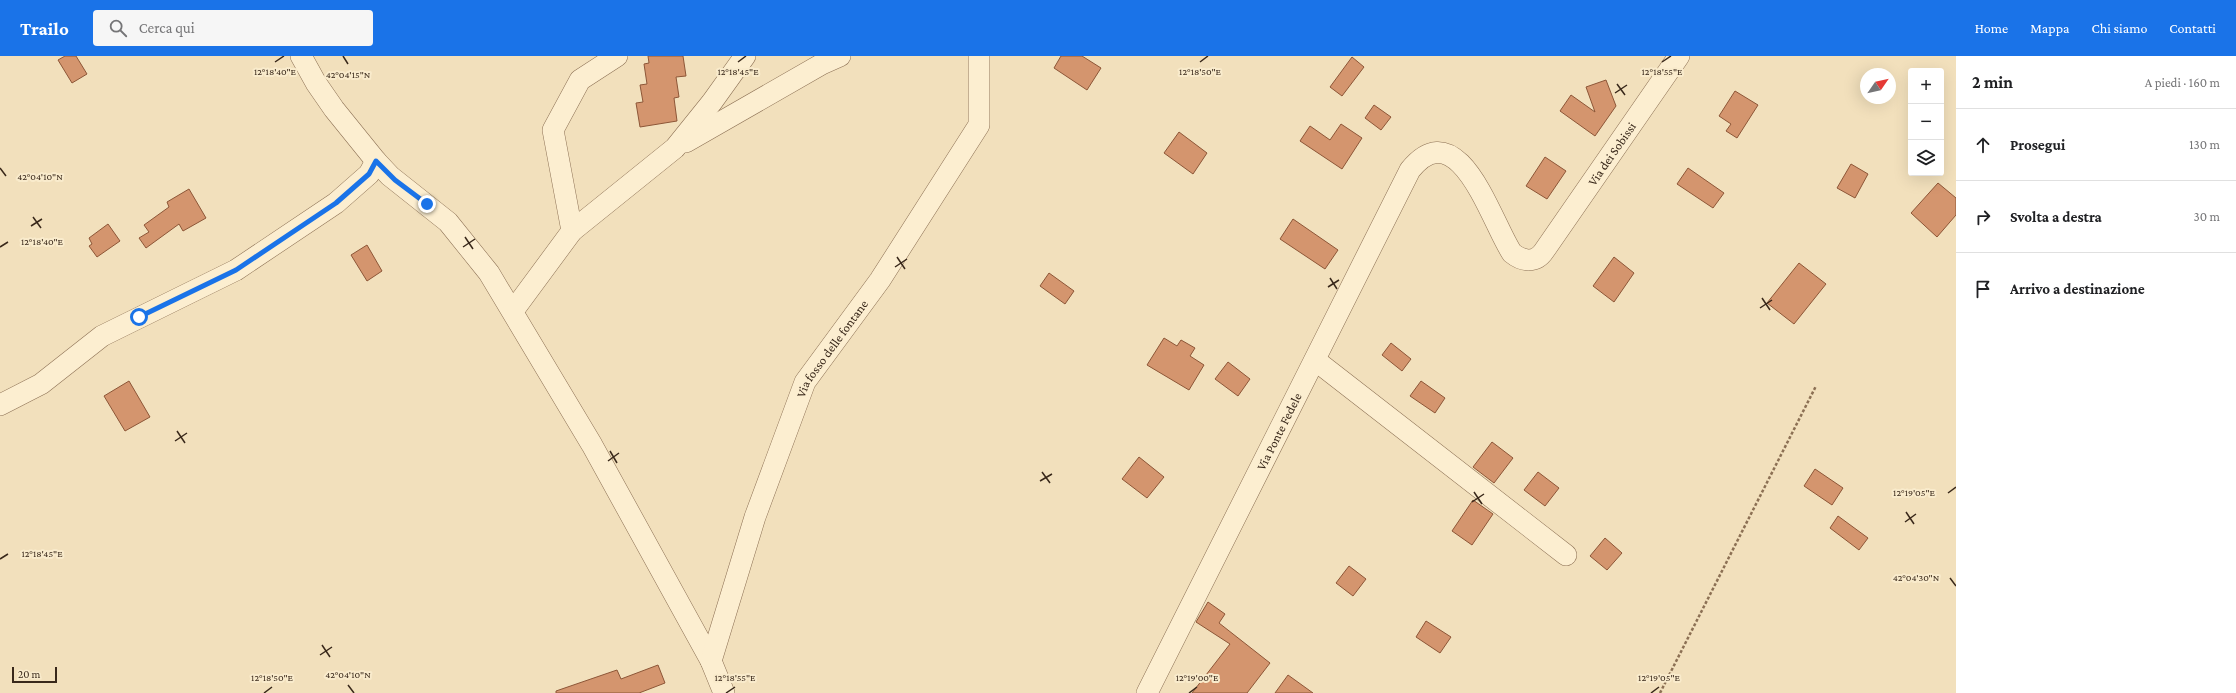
<!DOCTYPE html>
<html lang="it">
<head>
<meta charset="utf-8">
<style>
  body { margin:0; font-family:"Crimson Pro",serif; background:#f6f6f6; color:#202124 }
  .controls { position:absolute; right:12px; top:12px; display:grid; overflow:hidden; border-radius:4px; box-shadow:0 4px 16px #0002 }
  .controls button { width:36px; height:36px; display:grid; place-items:center; padding:0; border:0; border-bottom:1px solid #e0e0e0; background:#fff; color:#202124; font:20px sans-serif }
  .compass { position:absolute; left:1860px; top:12px; width:36px; height:36px; border-radius:50%; background:#fff; box-shadow:0 4px 16px #0002; rotate:56deg }
  .scale { position:absolute; left:12px; bottom:10px; width:45px; box-sizing:border-box; padding-left:4px; border:2px solid #39281a; border-top:0; font-size:11px; line-height:14px; white-space:nowrap; color:#39281a; -webkit-text-stroke:3px #f9ebcc; paint-order:stroke }
  .stop { position:absolute; width:12px; height:12px; margin:-9px; border:3px solid #1a73e8; border-radius:50%; background:#fff }
  .stop.end { background:#1a73e8; border-color:#fff; box-shadow:0 1px 4px #0008 }
  .list { margin:0; padding:0; list-style:none }
  h2 { display:flex; justify-content:space-between; align-items:center; height:52px; margin:0; padding:0 16px; font-size:17px }
  h2 small { font-size:13px; font-weight:400; color:#757577 }
  .list li { display:grid; grid-template-columns:26px 1fr auto; gap:12px; align-items:center; box-sizing:border-box; height:72px; padding:0 16px; border-top:1px solid #e0e0e0 }
  .list b { display:block; font-size:15px; white-space:nowrap }
  .list em { font-size:13px; font-style:normal; color:#757577 }
  .icon { flex:none; width:22px; height:22px; fill:none; stroke:currentColor; stroke-width:2; stroke-linecap:round; stroke-linejoin:round }
  .map { position:relative; flex:none; width:1956px; height:637px; overflow:hidden }
  header { display:flex; align-items:center; gap:24px; box-sizing:border-box; height:56px; padding:0 20px; background:#1a73e8; color:#fff }
  header strong { font-size:19px }
  nav { display:flex; gap:22px; margin-inline-start:auto; font-size:14px }
  .search { width:280px; height:36px; background:#f6f6f6; display:flex; align-items:center; gap:10px; box-sizing:border-box; padding:0 14px; border-radius:4px; color:#757577; font-size:15px }
  main { display:flex }
  aside { flex:1; background:#fff }
  .map>svg:first-child { display:block }
  .building { fill:#d4956e; stroke:#8d5637 }
  .lines { fill:none; stroke-linecap:round; stroke-linejoin:round }
  .minor-casing { stroke:#8c7054; stroke-width:22 }
  .path { stroke:#8c7054; stroke-width:2.5; stroke-dasharray:3 2; stroke-linecap:butt }
  .minor { stroke:#fceed0; stroke-width:21 }
  .route { stroke:#1a73e8; stroke-width:5 }
  .ticks { fill:none; stroke:#39281a; stroke-width:1.5 }
  .labels { text-anchor:middle; dominant-baseline:central; stroke-width:4; stroke-linejoin:round; paint-order:stroke }
  .street-label { font-size:13px; fill:#39281a; stroke:#f9ebcc }
  .ticks-label { font-size:10px; text-anchor:middle; fill:#39281a; stroke:#f9ebcc; stroke-width:4; stroke-linejoin:round; paint-order:stroke }
</style>
</head>
<body>
<header>
<strong>Trailo</strong>
<div class="search"><svg class="icon" aria-label="search" viewBox="0 0 24 24"><circle cx="10" cy="10" r="6"/><path d="M15 15l6 6"/></svg>Cerca qui</div>
<nav><a>Home</a><a>Mappa</a><a>Chi siamo</a><a>Contatti</a></nav>
</header>
<main>
<div class="map">
<svg width="1956" height="637" viewBox="0 0 1956 637">
  <rect width="100%" height="100%" fill="#f2e0bc"/>
  <g class="building">
    <polygon points="65,0 76,0 87,18 72,27 58,4"/>
    <polygon points="648,0 683,0 686,20 676,21 679,41 674,42 677,65 640,71 636,47 643,46 640,29 647,28 644,8 649,7"/>
    <polygon points="1061,0 1082,0 1101,12 1087,34 1054,12"/>
    <polygon points="1352,1 1364,11 1342,40 1330,31"/>
    <polygon points="1606,24 1616,50 1595,80 1560,55 1571,39 1595,56 1586,31"/>
    <polygon points="1735,35 1758,49 1737,82 1726,75 1731,68 1719,60"/>
    <polygon points="1374,49 1391,61 1381,74 1365,62"/>
    <polygon points="1341,68 1362,82 1342,113 1300,85 1310,70 1330,84"/>
    <polygon points="1179,76 1207,97 1193,118 1164,97"/>
    <polygon points="1545,101 1566,115 1547,143 1526,130"/>
    <polygon points="1851,108 1868,118 1855,142 1837,132"/>
    <polygon points="1688,112 1724,137 1713,152 1677,128"/>
    <polygon points="1938,127 1956,142 1956,159 1937,181 1911,157"/>
    <polygon points="189,133 206,162 183,175 179,168 146,192 139,182 149,176 144,169 169,151 167,146"/>
    <polygon points="1293,163 1338,194 1325,213 1280,183"/>
    <polygon points="108,168 120,185 97,201 89,190 92,188 89,182"/>
    <polygon points="367,189 382,215 367,225 351,199"/>
    <polygon points="1614,201 1634,217 1614,246 1593,230"/>
    <polygon points="1799,207 1826,228 1794,268 1767,247"/>
    <polygon points="1049,217 1074,235 1065,248 1040,230"/>
    <polygon points="1164,282 1177,290 1181,284 1195,292 1190,300 1204,309 1189,334 1147,309"/>
    <polygon points="1391,287 1411,303 1402,315 1382,299"/>
    <polygon points="1228,306 1250,323 1238,340 1215,323"/>
    <polygon points="129,325 150,361 125,375 104,340"/>
    <polygon points="1421,325 1445,342 1435,357 1410,340"/>
    <polygon points="1492,386 1513,402 1494,427 1473,411"/>
    <polygon points="1139,401 1164,421 1147,442 1122,423"/>
    <polygon points="1815,413 1843,432 1832,449 1804,430"/>
    <polygon points="1538,416 1559,432 1545,450 1524,434"/>
    <polygon points="1473,444 1493,458 1472,489 1452,475"/>
    <polygon points="1838,460 1868,482 1859,494 1830,472"/>
    <polygon points="1605,482 1622,497 1607,514 1590,500"/>
    <polygon points="1349,510 1366,523 1353,540 1336,527"/>
    <polygon points="1208,546 1225,558 1219,567 1270,607 1247,637 1192,637 1230,588 1196,566"/>
    <polygon points="1426,565 1451,581 1440,597 1416,581"/>
    <polygon points="658,609 665,627 639,637 556,637 556,635 617,614 621,623"/>
    <polygon points="1288,619 1313,637 1275,637"/>
  </g>
  <g class="lines">
    <g class="minor-casing">
      <g id="minor">
        <polyline points="301,0 316,27 334,53 376,105 390,120 448,166 489,217 592,389 711,605 724,637"/>
        <polyline points="686,86 822,8 840,0"/>
        <polyline points="572,175 553,74 580,24 617,0"/>
        <polyline points="513,255 572,175 675,92 712,46 745,0"/>
        <polyline points="1315,304 1566,499"/>
        <polyline points="0,349 41,328 102,280 236,214 336,147 369,118 376,105"/>
        <path id="s1" d="M711,605L755,461L805,326L880,224L979,69V0"/>
        <path id="s2" d="M1147,637L1410,114C1459,53 1492,168 1512,197C1523,206 1536,207 1544,195L1679,0"/>
      </g>
    </g>
    <polyline class="path" points="1660,637 1816,330"/>
    <use href="#minor" class="minor"/>
  </g>
  <g class="lines">
    <polyline class="route" points="139,261 236,214 336,147 369,118 376,105 395,124 427,148"/>
  </g>
  <path class="ticks" d="M343,0L348,8M275,6L284,0M738,6L746,0M1200,6L1208,0M1662,6L1671,0M1617,28L1625,39M1615,37L1627,29M0,112L6,120M33,161L41,172M31,170L42,163M465,181L473,193M0,191L8,186M463,191L475,183M897,201L905,213M895,211L907,203M1330,222L1337,233M1328,231L1339,224M1762,242L1770,254M1760,252L1772,244M177,375L185,387M175,385L187,377M610,395L617,407M608,405L619,397M1042,416L1050,427M1040,425L1052,418M1474,436L1482,448M1948,437L1956,431M1472,446L1484,438M1906,456L1914,468M1905,466L1916,458M0,503L8,498M1950,522L1956,530M322,589L330,601M320,599L332,591M348,629L354,637M264,637L272,631M726,637L735,631M1189,637L1197,631M1651,637L1659,631"/>
  <g class="labels">
    <g class="street-label">
      <text stroke="none"><textPath href="#s2" startOffset="904">Via dei Sobissi</textPath></text>
      <text stroke="none"><textPath href="#s1" startOffset="337">Via fosso delle fontane</textPath></text>
      <text stroke="none"><textPath href="#s2" startOffset="293">Via Ponte Fedele</textPath></text>
    </g>
  </g>
  <g class="ticks-label">
    <text x="738" y="19">12°18'45"E</text>
    <text x="275" y="19">12°18'40"E</text>
    <text x="1200" y="19">12°18'50"E</text>
    <text x="1662" y="19">12°18'55"E</text>
    <text x="348" y="22">42°04'15"N</text>
    <text x="40" y="124">42°04'10"N</text>
    <text x="42" y="189">12°18'40"E</text>
    <text x="1914" y="440">12°19'05"E</text>
    <text x="42" y="501">12°18'45"E</text>
    <text x="1916" y="525">42°04'30"N</text>
    <text x="348" y="622">42°04'10"N</text>
    <text x="272" y="625">12°18'50"E</text>
    <text x="735" y="625">12°18'55"E</text>
    <text x="1197" y="625">12°19'00"E</text>
    <text x="1659" y="625">12°19'05"E</text>
  </g>
</svg>
<div class="controls">
<button>+</button>
<button>−</button>
<button><svg class="icon" aria-label="layers" viewBox="0 0 24 24"><path d="M12 4l9 5-9 5-9-5zM3 14l9 5 9-5"/></svg></button>
</div>
<svg class="compass" viewBox="-18 -18 36 36"><path d="M0-13l5 13h-10z" fill="#e53935"/><path d="M0 13l5-13h-10z" fill="#757577"/></svg>
<div class="scale">20 m</div>
<div class="stop" style="left:139px;top:261px"></div>
<div class="stop end" style="left:427px;top:148px"></div>
</div>
<aside>
<h2>2 min<small>A piedi · 160 m</small></h2>
<ul class="list">
<li><svg class="icon" aria-label="ahead" viewBox="0 0 24 24"><path d="M12 20V5M6 11l6-6 6 6"/></svg><div><b>Prosegui</b></div><em>130 m</em></li>
<li><svg class="icon" aria-label="right" viewBox="0 0 24 24"><path d="M7 20v-9h11M14 6l5 5-5 5"/></svg><div><b>Svolta a destra</b></div><em>30 m</em></li>
<li><svg class="icon" aria-label="arrive" viewBox="0 0 24 24"><path d="M6 21V4h12l-3 4 3 4H6"/></svg><div><b>Arrivo a destinazione</b></div></li>
</ul>
</aside>
</main>
</body>
</html>
